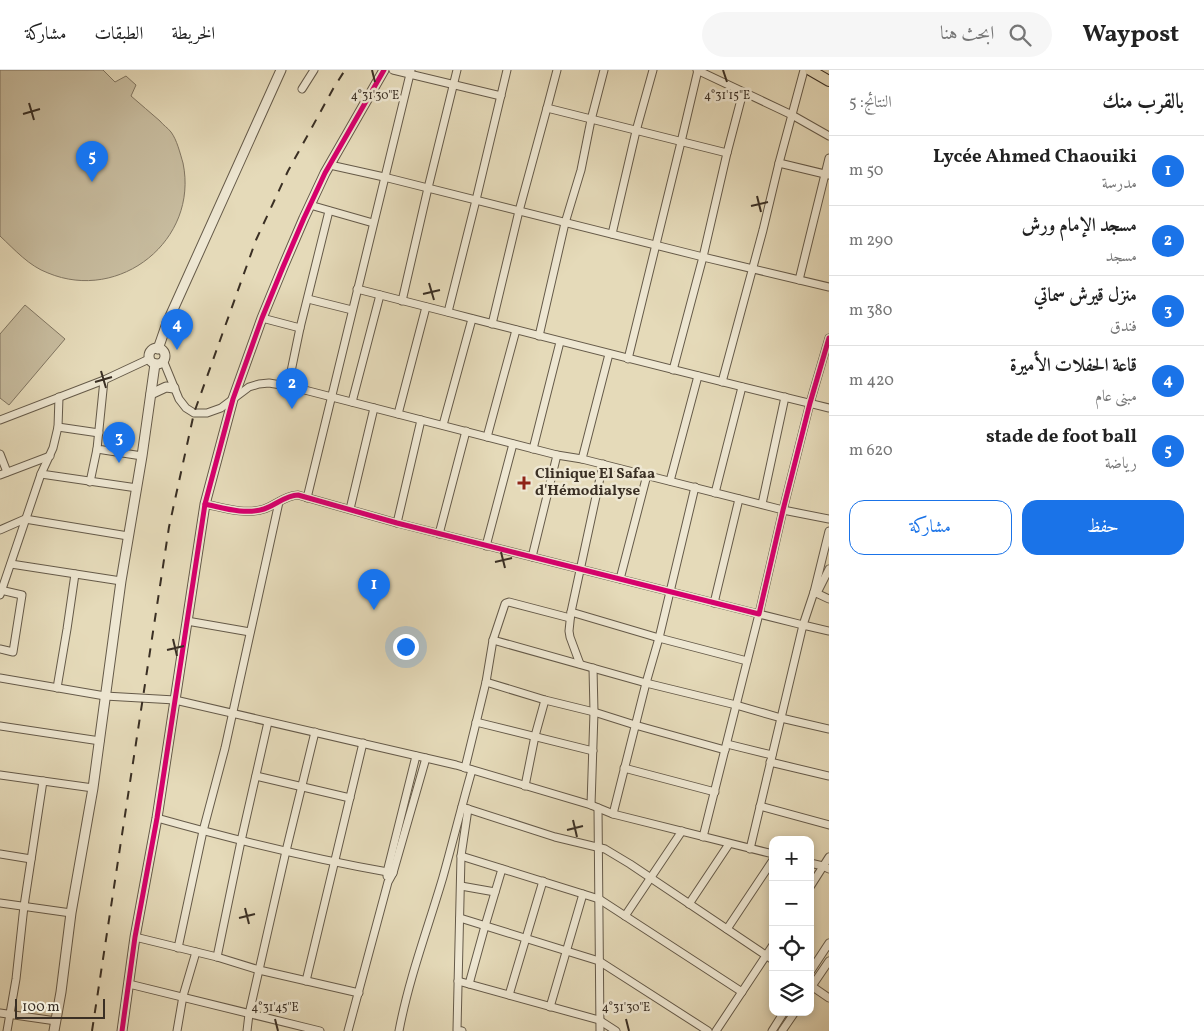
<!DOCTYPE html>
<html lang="ar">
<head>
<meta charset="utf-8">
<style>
  body { margin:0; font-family:Vollkorn,Amiri,serif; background:#f6f6f6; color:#222; direction:rtl }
  .controls { position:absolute; right:15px; bottom:15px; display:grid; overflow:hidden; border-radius:10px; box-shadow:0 2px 8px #0003 }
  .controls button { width:45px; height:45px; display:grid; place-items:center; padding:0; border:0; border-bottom:1px solid #e0e0e0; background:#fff; color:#222; font:25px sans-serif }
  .scale { position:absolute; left:15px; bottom:12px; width:90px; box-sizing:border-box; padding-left:5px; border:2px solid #3a2f24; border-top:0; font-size:14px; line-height:18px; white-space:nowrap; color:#3a2f24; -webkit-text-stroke:4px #eee7d2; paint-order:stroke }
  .you { position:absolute; left:405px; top:576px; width:18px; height:18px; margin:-12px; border:4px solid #fff; border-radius:50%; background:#1a73e8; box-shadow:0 0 0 8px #1a73e833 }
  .badge { display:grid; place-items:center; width:32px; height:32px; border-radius:50%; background:#1a73e8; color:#fff; font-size:16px; font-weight:700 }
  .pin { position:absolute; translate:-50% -41px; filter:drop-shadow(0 1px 2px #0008) }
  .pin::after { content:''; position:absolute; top:26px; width:18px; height:15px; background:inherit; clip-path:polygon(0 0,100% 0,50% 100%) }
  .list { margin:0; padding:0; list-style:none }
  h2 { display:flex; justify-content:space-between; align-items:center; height:65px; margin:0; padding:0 20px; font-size:21px }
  h2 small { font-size:16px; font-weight:400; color:#767676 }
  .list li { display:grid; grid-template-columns:32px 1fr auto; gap:15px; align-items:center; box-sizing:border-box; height:70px; padding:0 20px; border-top:1px solid #e0e0e0 }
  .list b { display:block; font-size:19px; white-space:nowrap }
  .list p { margin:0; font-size:16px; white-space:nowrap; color:#767676 }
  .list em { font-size:16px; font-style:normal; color:#767676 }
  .actions { display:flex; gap:10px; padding:15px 20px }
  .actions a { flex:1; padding:11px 0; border:1px solid #1a73e8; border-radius:15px; text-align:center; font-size:18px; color:#1a73e8 }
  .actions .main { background:#1a73e8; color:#fff }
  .icon { flex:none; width:28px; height:28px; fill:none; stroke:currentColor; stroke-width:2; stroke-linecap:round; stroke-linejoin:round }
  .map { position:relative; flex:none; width:829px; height:961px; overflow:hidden; direction:ltr }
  header { display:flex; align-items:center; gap:30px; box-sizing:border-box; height:70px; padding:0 25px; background:#fff; border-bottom:1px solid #e0e0e0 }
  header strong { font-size:24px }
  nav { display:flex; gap:28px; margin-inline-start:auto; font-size:18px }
  .search { width:350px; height:45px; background:#f6f6f6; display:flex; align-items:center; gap:12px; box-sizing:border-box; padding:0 18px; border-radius:28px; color:#767676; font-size:19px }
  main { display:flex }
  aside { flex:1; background:#fff }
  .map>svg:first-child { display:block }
  .green { fill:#c8bda0; stroke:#817662 }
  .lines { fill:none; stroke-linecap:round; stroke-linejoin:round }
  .minor-casing { stroke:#655a49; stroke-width:9 }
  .tertiary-casing { stroke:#655a49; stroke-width:11 }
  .primary-casing { stroke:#3a2f24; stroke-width:12 }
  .minor { stroke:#eee7d2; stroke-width:7 }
  .tertiary { stroke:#eee7d2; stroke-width:9 }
  .primary { stroke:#e5dab9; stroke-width:10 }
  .rail { stroke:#3a2f24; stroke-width:2; stroke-dasharray:9 9; stroke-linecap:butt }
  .cycleway-casing { stroke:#eee7d2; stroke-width:8 }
  .cycleway { stroke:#d6006c; stroke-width:5 }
  .ticks { fill:none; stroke:#3a2f24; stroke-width:2 }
  .poi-dot { fill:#8f2418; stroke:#eee7d2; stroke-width:2 }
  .labels { text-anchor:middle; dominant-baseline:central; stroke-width:5; stroke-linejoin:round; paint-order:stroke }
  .poi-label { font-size:15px; font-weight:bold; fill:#3a2f24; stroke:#eee7d2; text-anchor:start }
  .ticks-label { font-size:12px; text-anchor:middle; fill:#3a2f24; stroke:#eee7d2; stroke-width:5; stroke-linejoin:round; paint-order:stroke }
</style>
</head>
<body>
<header>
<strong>Waypost</strong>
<div class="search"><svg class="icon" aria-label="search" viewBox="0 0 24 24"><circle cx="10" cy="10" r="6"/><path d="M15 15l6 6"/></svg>ابحث هنا</div>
<nav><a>الخريطة</a><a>الطبقات</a><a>مشاركة</a></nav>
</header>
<main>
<aside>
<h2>بالقرب منك<small>النتائج: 5</small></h2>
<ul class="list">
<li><span class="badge">1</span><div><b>Lycée Ahmed Chaouiki</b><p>مدرسة</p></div><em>50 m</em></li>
<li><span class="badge">2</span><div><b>مسجد الإمام ورش</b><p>مسجد</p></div><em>290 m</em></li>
<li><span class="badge">3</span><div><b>منزل قيرش سماتي</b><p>فندق</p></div><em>380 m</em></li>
<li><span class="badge">4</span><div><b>قاعة الحفلات الأميرة</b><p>مبنى عام</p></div><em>420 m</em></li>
<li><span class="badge">5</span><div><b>stade de foot ball</b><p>رياضة</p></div><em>620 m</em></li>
</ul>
<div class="actions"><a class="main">حفظ</a><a>مشاركة</a></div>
</aside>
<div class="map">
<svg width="829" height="961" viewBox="0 0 829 961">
  <rect width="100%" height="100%" fill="#e5dab9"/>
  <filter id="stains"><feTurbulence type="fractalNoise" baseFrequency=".004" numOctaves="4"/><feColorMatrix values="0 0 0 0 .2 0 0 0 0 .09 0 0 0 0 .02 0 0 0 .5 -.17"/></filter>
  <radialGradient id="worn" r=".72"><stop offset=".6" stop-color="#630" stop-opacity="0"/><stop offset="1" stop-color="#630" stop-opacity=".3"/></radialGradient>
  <g class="green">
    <path d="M0,0H103L115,12L126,6L136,15L131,26C141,34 150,43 160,51C163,55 168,58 171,62C177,70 180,83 183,93C199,170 120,233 48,203C29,196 15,180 0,166Z"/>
    <polygon points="25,235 65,269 9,335 0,328 0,264"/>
  </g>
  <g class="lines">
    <g class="minor-casing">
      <g id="minor">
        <polyline points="393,0 501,26"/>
        <polyline points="557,0 547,38 727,83"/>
        <polyline points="697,0 792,45 829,66"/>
        <polyline points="302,19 314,0"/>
        <polyline points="779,93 829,105"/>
        <polyline points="330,95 384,107 703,187 829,217"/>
        <polyline points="310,135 373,153"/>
        <polyline points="612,164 636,61 653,0"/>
        <polyline points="799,210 829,88"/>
        <path d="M357,219C514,259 671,300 829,338"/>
        <polyline points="308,229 352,240"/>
        <polyline points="402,231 428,118 457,0"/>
        <polyline points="448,242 476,130 507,0"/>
        <polyline points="262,248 300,258"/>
        <polyline points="492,254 519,141 547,38"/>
        <polyline points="539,266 565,153 581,100 591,50 604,0"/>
        <polyline points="609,284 582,389 783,440 829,449"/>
        <polyline points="628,289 681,72 698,0"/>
        <polyline points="163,290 179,329 186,338 194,343 207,343 221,338 249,317 259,314 269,313 293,317 557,385 532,487"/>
        <polyline points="673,300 703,187 727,83 743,22"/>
        <polyline points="104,310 97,379 142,386"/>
        <polyline points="722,312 763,160 779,93 804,0"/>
        <polyline points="288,316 300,258 329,141"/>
        <polyline points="352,332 380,225"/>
        <polyline points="398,344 426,237"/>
        <polyline points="0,350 104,310 149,289"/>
        <polyline points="443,355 472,249"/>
        <polyline points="58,357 99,363"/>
        <polyline points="487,367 516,260"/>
        <polyline points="533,379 560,272"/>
        <polyline points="0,384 7,402"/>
        <polyline points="557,385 582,389"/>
        <polyline points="41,404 137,418"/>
        <polyline points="0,405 50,386"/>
        <polyline points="670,411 698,306"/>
        <polyline points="90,412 97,379"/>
        <polyline points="715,423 742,317"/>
        <polyline points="307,428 411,0"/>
        <path d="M205,434C224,438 245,445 264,439C276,435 286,425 298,425L397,453L759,544L783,440L810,333L829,268"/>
        <polyline points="762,434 785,327"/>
        <polyline points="350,439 374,338"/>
        <polyline points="397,453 421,350"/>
        <polyline points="0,460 25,449 128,466"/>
        <polyline points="439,464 466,361"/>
        <polyline points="486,476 513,374"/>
        <polyline points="11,494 121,511"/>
        <polyline points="620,509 647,405"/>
        <polyline points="0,520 22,525 13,582 0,579"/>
        <polyline points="814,522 829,529"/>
        <polyline points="817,523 829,499"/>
        <polyline points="0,525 41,404 53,378 58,357 59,327"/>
        <polyline points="714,533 739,429"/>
        <polyline points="571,542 659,568 747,591"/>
        <polyline points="187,551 250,562"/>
        <polyline points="493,570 646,613 736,635 781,648 829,659"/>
        <polyline points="580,594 570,567 569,561 571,542 603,394"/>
        <polyline points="0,608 105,626 175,630 456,695 591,735 613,744 773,784"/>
        <polyline points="486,612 545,630 594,642 635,655 725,680"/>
        <polyline points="57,618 67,559 75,504"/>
        <polyline points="476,652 593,681"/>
        <polyline points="0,656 100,671"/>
        <polyline points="727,674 772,685"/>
        <polyline points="770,692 829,706"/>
        <polyline points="465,698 486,612 493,570 505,534 506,533 509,532 570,548"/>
        <polyline points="624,698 715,722"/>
        <polyline points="0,705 93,718"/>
        <polyline points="256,706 350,728"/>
        <polyline points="525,716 535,666 545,630"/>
        <polyline points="591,735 594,642 593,598"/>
        <polyline points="760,736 829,755"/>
        <polyline points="462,737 555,767 605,779 630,794 773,890"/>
        <polyline points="598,738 600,961"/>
        <polyline points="613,744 646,613 659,568 695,417"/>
        <path d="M157,748C235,770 313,789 393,803"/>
        <polyline points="703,767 759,544 803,555 814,522 829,461"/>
        <polyline points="750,779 803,555 829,561"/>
        <polyline points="0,784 31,789"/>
        <polyline points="461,786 599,829 742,922"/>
        <polyline points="810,793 823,796 829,799"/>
        <polyline points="387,806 387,802 416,686"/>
        <polyline points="461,816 495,822"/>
        <polyline points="810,817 829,787"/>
        <polyline points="0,833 71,843"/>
        <polyline points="689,834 729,774"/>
        <polyline points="625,846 682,761"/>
        <polyline points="460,848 599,891 708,961"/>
        <polyline points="727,859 773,790"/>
        <polyline points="135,867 217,887 259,900 359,923"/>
        <polyline points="178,878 203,761 225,678 279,432"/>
        <polyline points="217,887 241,771 268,652"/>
        <polyline points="810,902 829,873"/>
        <polyline points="306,911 363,673"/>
        <polyline points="458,911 599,950 616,961"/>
        <polyline points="129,914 320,961"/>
        <polyline points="469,914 485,856 502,799"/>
        <polyline points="810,915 829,928"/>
        <polyline points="810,919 829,891"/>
        <polyline points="509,925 543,811"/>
        <polyline points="550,937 583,824"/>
        <polyline points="0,943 56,951"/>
        <polyline points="7,961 16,909 24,836 43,711"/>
        <polyline points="177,961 183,926 196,882"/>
        <polyline points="247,961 249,944 286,781 315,662"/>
        <polyline points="348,961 388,812 393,803 426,688"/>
        <path d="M399,961C409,908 428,858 443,807C453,771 462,735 472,700"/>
        <polyline points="462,961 457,960 461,786 468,739"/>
        <polyline points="716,961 773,875"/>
        <polyline points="772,961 784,942"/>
        <polyline points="782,961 795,942"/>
      </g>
    </g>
    <g class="tertiary-casing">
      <g id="tertiary">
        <circle cx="157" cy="286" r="8"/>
        <polyline points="158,279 167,253 281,0"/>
        <polyline points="151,324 166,317 174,318"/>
        <polyline points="54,961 61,922 71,843 93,718 121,511 142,386 155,294"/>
        <polyline points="122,961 135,867 157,748 205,434 233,329 262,248 283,197 304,148 325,103 384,0"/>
      </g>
    </g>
    <g class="primary-casing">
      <polyline id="primary" points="810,0 829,11"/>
    </g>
    <use href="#minor" class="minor"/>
    <use href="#tertiary" class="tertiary"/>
    <use href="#primary" class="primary"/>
    <polyline class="rail" points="92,961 169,457 194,343 256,170 288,101 333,19 345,0"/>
    <g class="cycleway-casing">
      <g id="cycleway">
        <path d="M205,434C224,438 245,445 264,439C276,435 286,425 298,425L397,453L759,544L783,440L810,333L829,268"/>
        <polyline points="122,961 135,867 157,748 205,434 233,329 262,248 283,197 304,148 325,103 384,0"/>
      </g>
    </g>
    <use href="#cycleway" class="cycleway"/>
  </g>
  <path class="ticks" d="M372,0L375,12M723,0L727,12M29,33L34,50M23,44L40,39M757,126L761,142M751,136L768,132M429,213L434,230M423,224L440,220M101,301L106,318M95,312L112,307M501,482L505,498M495,492L512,488M173,569L177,586M167,580L184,576M573,750L577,767M567,760L583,756M245,838L249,854M239,848L255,844M275,949L278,961M626,949L629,961"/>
  <path class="poi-dot" d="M521.5 405.5h5v5h5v5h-5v5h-5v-5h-5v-5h5z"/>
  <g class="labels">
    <g class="poi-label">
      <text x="535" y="404">Clinique El Safaa<tspan x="535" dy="17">d'Hémodialyse</tspan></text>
    </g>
  </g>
  <g class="ticks-label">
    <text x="375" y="29">4°31'30"E</text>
    <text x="727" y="29">4°31'15"E</text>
    <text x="275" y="941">4°31'45"E</text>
    <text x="626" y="941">4°31'30"E</text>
  </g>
  <rect width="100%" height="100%" filter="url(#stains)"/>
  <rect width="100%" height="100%" fill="url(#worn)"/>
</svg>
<div class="controls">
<button>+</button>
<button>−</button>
<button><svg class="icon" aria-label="locate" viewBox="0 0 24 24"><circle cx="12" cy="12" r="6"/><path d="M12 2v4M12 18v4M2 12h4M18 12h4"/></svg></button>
<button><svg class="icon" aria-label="layers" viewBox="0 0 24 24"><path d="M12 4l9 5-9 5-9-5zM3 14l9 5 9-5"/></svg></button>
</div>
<div class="scale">100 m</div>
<div class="you"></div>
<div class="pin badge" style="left:374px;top:540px">1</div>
<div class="pin badge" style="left:292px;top:339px">2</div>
<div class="pin badge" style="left:119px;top:393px">3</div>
<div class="pin badge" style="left:177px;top:280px">4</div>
<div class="pin badge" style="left:92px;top:112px">5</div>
</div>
</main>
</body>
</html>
